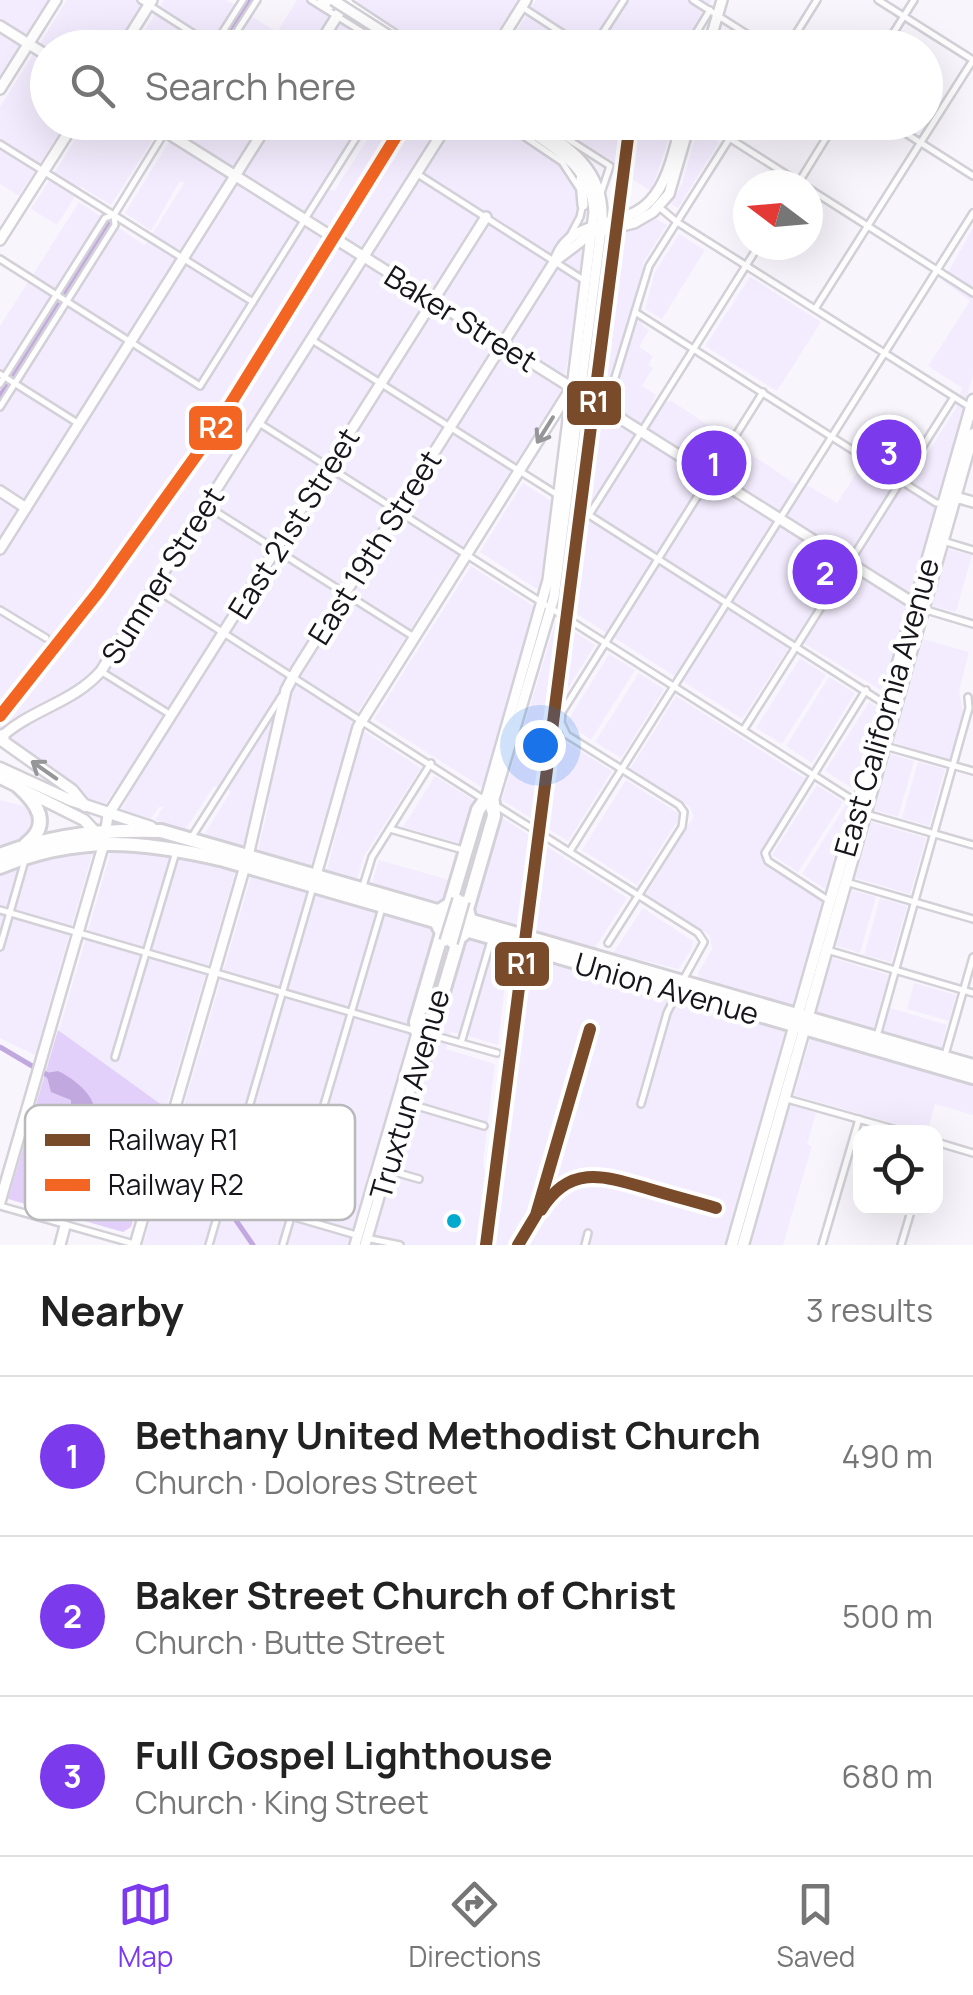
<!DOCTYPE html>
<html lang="en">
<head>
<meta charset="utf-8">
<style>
  body { margin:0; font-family:Manrope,sans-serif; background:#f2f2f2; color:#222 }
  .controls { position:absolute; right:30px; bottom:30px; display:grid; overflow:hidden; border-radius:20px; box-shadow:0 10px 40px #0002 }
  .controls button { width:90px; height:90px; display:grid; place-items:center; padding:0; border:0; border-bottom:2px solid #e0e0e0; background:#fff; color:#222; font:50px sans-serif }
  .compass { position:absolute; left:733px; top:170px; width:90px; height:90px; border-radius:50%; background:#fff; box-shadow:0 10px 40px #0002; rotate:286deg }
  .you { position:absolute; left:540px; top:745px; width:35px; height:35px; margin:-25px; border:8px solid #fff; border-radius:50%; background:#1a73e8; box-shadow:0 0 0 15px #1a73e833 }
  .badge { display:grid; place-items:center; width:65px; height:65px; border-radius:50%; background:#7c3aed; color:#fff; font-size:32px; font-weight:700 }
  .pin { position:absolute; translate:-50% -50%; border:5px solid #fff; box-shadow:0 2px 10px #0006 }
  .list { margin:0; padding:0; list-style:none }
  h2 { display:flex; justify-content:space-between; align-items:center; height:130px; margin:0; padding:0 40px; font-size:42px }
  h2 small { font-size:32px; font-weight:400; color:#767676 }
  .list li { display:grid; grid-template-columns:65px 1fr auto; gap:30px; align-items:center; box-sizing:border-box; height:160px; padding:0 40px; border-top:2px solid #e0e0e0 }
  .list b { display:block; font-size:38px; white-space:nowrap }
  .list p { margin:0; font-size:32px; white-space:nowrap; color:#767676 }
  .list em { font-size:32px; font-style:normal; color:#767676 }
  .icon { flex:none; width:55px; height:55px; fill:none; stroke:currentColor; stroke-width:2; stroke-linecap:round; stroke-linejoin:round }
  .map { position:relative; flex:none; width:973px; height:1245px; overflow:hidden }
  .search { position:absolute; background:#fff; box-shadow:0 10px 40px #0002; left:30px; right:30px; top:30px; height:110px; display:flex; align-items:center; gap:25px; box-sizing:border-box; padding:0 35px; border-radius:55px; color:#767676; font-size:38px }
  .sheet { height:610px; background:#fff }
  nav { display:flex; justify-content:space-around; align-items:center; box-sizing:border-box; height:140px; border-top:2px solid #e0e0e0; background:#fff; font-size:28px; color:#767676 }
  nav a { display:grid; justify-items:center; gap:5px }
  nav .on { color:#7c3aed }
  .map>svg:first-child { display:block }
  .built { fill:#f3ecfe }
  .green { fill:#e2d0fa }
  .water { fill:#c1a9df }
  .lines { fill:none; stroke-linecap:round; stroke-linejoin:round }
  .canal { stroke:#c1a9df; stroke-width:5 }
  .street-casing { stroke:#d3d1d7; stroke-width:10 }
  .secondary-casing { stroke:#d3d1d7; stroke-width:14 }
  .primary-casing { stroke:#d3d1d7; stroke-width:15 }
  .highway-casing { stroke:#d3d1d7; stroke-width:18 }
  .street { stroke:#fefeff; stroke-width:5 }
  .secondary { stroke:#fefeff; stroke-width:9 }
  .primary { stroke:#fefeff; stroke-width:10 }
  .highway { stroke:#fefeff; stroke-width:12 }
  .secondary-bridge-casing { stroke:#d3d1d7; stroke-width:14; stroke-linecap:butt }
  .secondary-bridge { stroke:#fefeff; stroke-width:9 }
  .rail-1-casing { stroke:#fff; stroke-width:20 }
  .rail-2-casing { stroke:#fff; stroke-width:20 }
  .rail-1 { stroke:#7a4b2a; stroke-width:12 }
  .rail-2 { stroke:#f26522; stroke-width:12 }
  .oneway { stroke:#969598 }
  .bus-dot { fill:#00a9ce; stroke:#fff; stroke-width:4 }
  .labels { text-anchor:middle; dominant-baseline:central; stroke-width:9; stroke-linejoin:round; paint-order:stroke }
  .street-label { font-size:30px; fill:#17141b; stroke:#fff }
  .key { fill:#fff; stroke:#b9b8bb; stroke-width:2.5 }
  .key-label { font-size:28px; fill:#17141b }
  .line-badge { stroke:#fff; stroke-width:4 }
  .badge-label { font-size:28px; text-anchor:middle; font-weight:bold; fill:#fff }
</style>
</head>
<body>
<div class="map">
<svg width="973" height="1245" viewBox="0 0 973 1245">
  <rect width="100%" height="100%" fill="#f8f6fc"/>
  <g class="built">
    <polygon points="0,0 48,0 0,77"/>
    <polygon points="67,0 144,0 114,47 48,48 48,122 66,123 19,196 0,184 0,107"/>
    <polygon points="164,0 226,0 236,6 210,47 134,48"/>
    <polygon points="297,0 338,0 331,10 386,48 230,48 251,16 277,32"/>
    <polygon points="357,0 518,0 488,48 424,47 355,4"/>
    <polygon points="536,0 711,0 696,47 506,48"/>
    <polygon points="86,123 163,123 111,205 81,187 57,225 31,209"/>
    <polygon points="181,123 360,123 322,184 334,191 378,123 495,123 558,162 579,195 584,247 570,350 561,391 351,723 421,768 364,856 357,879 327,870 338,827 323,823 311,865 258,850 269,804 255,800 244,846 204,835 231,791 214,786 186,829 155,820 163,807 159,807 151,819 121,810 128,798 114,791 104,806 93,803 83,792 0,736 0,326 79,202 145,245 184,183 180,181 151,231 125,213"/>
    <polygon points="550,123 674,123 651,191 621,172 610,159"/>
    <polygon points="698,129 719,142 678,208 671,204 682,184"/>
    <polygon points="655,218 667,225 643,263 642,325 649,330 639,347 653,356 648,365 653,368 642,386 656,395 651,404 672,401 794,483 811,487 837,503 862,465 905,489 956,408 962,388 928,366 970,301 943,281 973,228 973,375 884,692 795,638 742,719 561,604 596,337 606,235 642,225"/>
    <polygon points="679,234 705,250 662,319 645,309 655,272"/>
    <polygon points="750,277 821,322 777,391 705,346"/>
    <polygon points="523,483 553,502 540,591 480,552"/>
    <polygon points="948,549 972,555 956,612 932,606"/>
    <polygon points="471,566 535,607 483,788 374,719"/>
    <polygon points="556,620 595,645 543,728 612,771 568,841 502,800"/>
    <polygon points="923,639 969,652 959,691 963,712 949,761 893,742"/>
    <polygon points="609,654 635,670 591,740 567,722"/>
    <polygon points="800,658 826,675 782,744 756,728"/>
    <polygon points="639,673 664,689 621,758 595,742"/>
    <polygon points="829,677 855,693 812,763 786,746"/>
    <polygon points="676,696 806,779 762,849 766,865 824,901 794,1006 699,978 698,973 712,949 710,936 646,894 694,816 690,807 630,769"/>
    <polygon points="869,702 880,709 855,790 825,771"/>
    <polygon points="890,754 914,761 898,817 874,810"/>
    <polygon points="918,762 945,769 929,826 902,818"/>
    <polygon points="435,776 478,803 466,845 403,827"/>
    <polygon points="626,780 681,815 637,885 582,850"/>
    <polygon points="817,785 843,802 798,872 772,855"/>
    <polygon points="0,800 28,807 32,814 26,838 0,848"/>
    <polygon points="846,804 851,807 825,889 802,874"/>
    <polygon points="501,817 627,898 595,948 473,913 472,905 497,818"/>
    <polygon points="871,822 926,838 910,894 855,878"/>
    <polygon points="112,848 136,848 236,870 166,1108 59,1031"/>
    <polygon points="93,851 35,1055 0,1038 0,873 31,860"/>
    <polygon points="379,860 453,881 447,901 442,904 372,883"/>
    <polygon points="252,873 487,941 460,1034 451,1032 446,1049 495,1064 483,1163 487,1183 479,1245 143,1245"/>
    <polygon points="852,890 876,897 860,953 836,946"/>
    <polygon points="880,898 907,906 891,962 864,955"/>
    <polygon points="643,908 693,941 692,949 678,969 613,953"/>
    <polygon points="493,945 509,949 498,1045 468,1036"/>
    <polygon points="530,954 786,1029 724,1245 493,1245"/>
    <polygon points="832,958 889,975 873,1031 816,1014"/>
    <polygon points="914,983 956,995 949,1021 907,1009"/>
    <polygon points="890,1008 947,1025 941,1049 883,1032"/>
    <polygon points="811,1036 973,1083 973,1115 935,1104 927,1132 924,1132 794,1095"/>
    <polygon points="788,1104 816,1113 807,1144 812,1146 783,1245 747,1245"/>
  </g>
  <polygon class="green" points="58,1030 166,1108 131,1227 123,1232 8,1199"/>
  <path class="water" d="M58,1071C71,1077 90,1091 94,1106L101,1107L147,1148L137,1167L121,1169L113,1157L96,1152L99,1135L104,1128L103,1122L91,1115L83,1121L71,1110V1100L51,1092L46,1073Z"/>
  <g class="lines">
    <g class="canal">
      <polyline points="223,43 250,0"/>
      <polyline points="64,295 109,224"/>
      <polyline points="0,396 58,305"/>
      <polyline points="0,1047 49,1076"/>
      <polyline points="144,1151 167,1159 187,1183 233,1216 253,1245"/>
    </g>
    <g class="street-casing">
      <g id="street">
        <polyline points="141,0 216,48"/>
        <polyline points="311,0 388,48"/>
        <polyline points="693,0 769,48"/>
        <polyline points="878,0 973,60"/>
        <polyline points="348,2 401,37 394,48"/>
        <polyline points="522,7 585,48"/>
        <polyline points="217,48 217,41 243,0"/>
        <polyline points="226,48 257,0"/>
        <polyline points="593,48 624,0"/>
        <polyline points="687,48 710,10"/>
        <polyline points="787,48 817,0"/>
        <polyline points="884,48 914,0"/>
        <polyline points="335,122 358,136"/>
        <polyline points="503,122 562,162 579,188"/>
        <polyline points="541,122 610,166 601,193"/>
        <polyline points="704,122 803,185"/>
        <polyline points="888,122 973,176"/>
        <polyline points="631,143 642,122"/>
        <polyline points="0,144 253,302"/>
        <polyline points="416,173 585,281"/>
        <polyline points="799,182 836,122"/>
        <polyline points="808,188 973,293"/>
        <polyline points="659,207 677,222 970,407"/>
        <polyline points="571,234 580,217 583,203"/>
        <polyline points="759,245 589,515 885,704"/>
        <polyline points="0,259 200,386 366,122"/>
        <polyline points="815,309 973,60"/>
        <polyline points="635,312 936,503 941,503"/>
        <polyline points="312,340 556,494"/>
        <polyline points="0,374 79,424"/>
        <polyline points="0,384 105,218 114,215 171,122"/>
        <polyline points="0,407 115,225 114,215"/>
        <polyline points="606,407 649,266 740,122"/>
        <polyline points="259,423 856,802"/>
        <polyline points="207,506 414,637"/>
        <polyline points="943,541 973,550"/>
        <polyline points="155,589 483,799"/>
        <polyline points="923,609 973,624"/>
        <polyline points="0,610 46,638"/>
        <polyline points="102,672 171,715"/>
        <polyline points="744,729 954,397"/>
        <polyline points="885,746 973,771"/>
        <polyline points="495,805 698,933 704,942 683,980"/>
        <polyline points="866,814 973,845"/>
        <polyline points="390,829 463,850"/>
        <polyline points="191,838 281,697"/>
        <polyline points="570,851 973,213"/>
        <polyline points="846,882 973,919"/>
        <polyline points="363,886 372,857 431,763"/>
        <polyline points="828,900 768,861 765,853 866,690"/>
        <polyline points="0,910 415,1031"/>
        <polyline points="608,943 682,827 684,812 679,805 567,735 561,722 562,712 763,392"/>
        <polyline points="0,947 25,860"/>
        <polyline points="827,950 973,993"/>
        <polyline points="432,1035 497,1053"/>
        <polyline points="877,1036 969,708 968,697"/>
        <polyline points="461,1043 490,944"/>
        <polyline points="945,1055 973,957"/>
        <polyline points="115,1057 176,852"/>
        <polyline points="787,1099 904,1132"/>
        <polyline points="407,1103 484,1126"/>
        <polyline points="641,1104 667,1013 676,995"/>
        <polyline points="936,1142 973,1153"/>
        <polyline points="388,1170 419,1179"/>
        <polyline points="0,1206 134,1244"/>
        <polyline points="291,1216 356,1235"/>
        <polyline points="366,1238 400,1245"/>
        <polyline points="283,1244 382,908"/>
        <polyline points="209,1245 313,887"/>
        <polyline points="585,1245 588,1233"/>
        <polyline points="822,1245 859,1119"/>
        <polyline points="901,1245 912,1208"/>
      </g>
    </g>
    <g class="secondary-casing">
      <g id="secondary">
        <polyline points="322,0 330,5"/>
        <polyline points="0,26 48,56"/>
        <polyline points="122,48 152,0"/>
        <polyline points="317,48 347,0"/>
        <polyline points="496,48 526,0"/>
        <polyline points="708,48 722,0"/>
        <polyline points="0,89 56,0"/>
        <polyline points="150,122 918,606"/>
        <polyline points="581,179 583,205"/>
        <polyline points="0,240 75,122"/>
        <polyline points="555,261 592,233 634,223 653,212 669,194 690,122"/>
        <polyline points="0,491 26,508"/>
        <polyline points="952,501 959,498 973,502"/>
        <polyline points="0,549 269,122"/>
        <path d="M0,738C31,709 73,703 101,671L449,122"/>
        <path d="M485,802L548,580L594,212C592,165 550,145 516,122"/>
        <path d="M491,809L554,597L602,222C605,169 569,147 529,122"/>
        <path d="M248,856L286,690L296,671L555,261C570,215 622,231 650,201C669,181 674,149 682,122"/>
        <polyline points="316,875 358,727 570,390"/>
        <polyline points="0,1202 104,843 108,815 486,217"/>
        <polyline points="60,1245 65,1226"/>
        <polyline points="135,1245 245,866"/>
        <polyline points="355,1245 418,1030"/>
        <polyline points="365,1245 417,1066"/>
      </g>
    </g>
    <g class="primary-casing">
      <g id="primary">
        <polyline points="3,735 4,742 72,790 85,806"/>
        <polyline points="0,768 70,800 151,827"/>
        <polyline points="0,778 84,820 98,835"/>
        <polyline points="732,1245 973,400"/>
        <polyline points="743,1245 973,434"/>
      </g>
    </g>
    <g class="highway-casing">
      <g id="highway">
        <path d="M18,786C37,803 52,824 26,844"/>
        <path d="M0,855C52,834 106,829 161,831L973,1066"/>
        <path d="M0,867C79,834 144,841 224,860L973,1077"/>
        <polyline points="439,911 450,904 478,810 485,800"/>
        <polyline points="470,921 467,909 494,816 493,803"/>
        <polyline points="417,1031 416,1022 442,933 436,921"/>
        <polyline points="416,1070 423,1059 459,938 468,930"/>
      </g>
    </g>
    <use href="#street" class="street"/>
    <use href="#secondary" class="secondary"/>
    <use href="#primary" class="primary"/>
    <use href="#highway" class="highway"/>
    <g class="secondary-bridge-casing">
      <g id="secondary-bridge">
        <polyline points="333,0 408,48"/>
        <polyline points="445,941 458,899"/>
        <polyline points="452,943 464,901"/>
      </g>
    </g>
    <use href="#secondary-bridge" class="secondary-bridge"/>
    <g class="rail-1-casing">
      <g id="rail-1">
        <path d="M541,1210C569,1165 602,1175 646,1188C669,1195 692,1201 716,1208"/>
        <polyline points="486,1245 630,122"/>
        <polyline points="518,1245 536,1215 590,1029"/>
      </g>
    </g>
    <g class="rail-2-casing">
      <polyline id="rail-2" points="0,716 99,591 213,432 405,122"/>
    </g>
    <use href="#rail-1" class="rail-1"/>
    <use href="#rail-2" class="rail-2"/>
  </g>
  <defs><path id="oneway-shaft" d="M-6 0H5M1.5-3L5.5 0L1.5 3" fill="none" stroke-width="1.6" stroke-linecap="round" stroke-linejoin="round" transform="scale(2.5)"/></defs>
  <g class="oneway">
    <use href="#oneway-shaft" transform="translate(545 430) rotate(122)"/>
    <use href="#oneway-shaft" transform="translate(44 770) rotate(-145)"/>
  </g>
  <circle class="bus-dot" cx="454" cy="1221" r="9"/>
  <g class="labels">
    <g class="street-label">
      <text transform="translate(461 318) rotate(32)">Baker Street</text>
      <text transform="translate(293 523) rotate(-58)">East 21st Street</text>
      <text transform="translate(374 547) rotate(-58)">East 19th Street</text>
      <text transform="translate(162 575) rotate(-58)">Sumner Street</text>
      <text transform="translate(886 707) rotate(-74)">East California Avenue</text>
      <text transform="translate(667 988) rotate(16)">Union Avenue</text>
      <text transform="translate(409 1094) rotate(-74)">Truxtun Avenue</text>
    </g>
  </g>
  <rect x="25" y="1105" width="330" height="115" rx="15" class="key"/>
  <rect x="45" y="1134" width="45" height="12" fill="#7a4b2a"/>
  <rect x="45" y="1179" width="45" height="12" fill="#f26522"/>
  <g class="key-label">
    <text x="108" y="1150">Railway R1</text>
    <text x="108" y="1195">Railway R2</text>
  </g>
  <g class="line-badge">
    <rect x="565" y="379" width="58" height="48" rx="10" fill="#7a4b2a"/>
    <rect x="187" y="404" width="57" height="48" rx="10" fill="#f26522"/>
    <rect x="493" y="940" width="58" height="48" rx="10" fill="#7a4b2a"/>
  </g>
  <g class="badge-label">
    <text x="594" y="412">R1</text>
    <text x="216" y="438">R2</text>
    <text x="522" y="974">R1</text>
  </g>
</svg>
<div class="controls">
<button><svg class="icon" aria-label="locate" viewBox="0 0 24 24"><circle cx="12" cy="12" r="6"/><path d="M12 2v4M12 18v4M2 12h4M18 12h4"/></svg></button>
</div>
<svg class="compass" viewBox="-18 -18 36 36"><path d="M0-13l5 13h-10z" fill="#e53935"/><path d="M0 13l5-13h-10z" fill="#767676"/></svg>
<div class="you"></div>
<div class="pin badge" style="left:714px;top:463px">1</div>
<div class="pin badge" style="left:825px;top:572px">2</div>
<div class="pin badge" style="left:889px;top:452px">3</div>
<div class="search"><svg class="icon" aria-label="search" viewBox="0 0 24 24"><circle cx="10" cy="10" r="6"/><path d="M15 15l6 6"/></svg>Search here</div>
</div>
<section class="sheet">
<h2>Nearby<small>3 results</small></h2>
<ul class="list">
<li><span class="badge">1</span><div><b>Bethany United Methodist Church</b><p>Church · Dolores Street</p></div><em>490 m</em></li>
<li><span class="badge">2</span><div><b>Baker Street Church of Christ</b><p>Church · Butte Street</p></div><em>500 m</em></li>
<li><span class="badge">3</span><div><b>Full Gospel Lighthouse</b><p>Church · King Street</p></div><em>680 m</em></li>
</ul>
</section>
<nav>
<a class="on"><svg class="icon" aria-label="map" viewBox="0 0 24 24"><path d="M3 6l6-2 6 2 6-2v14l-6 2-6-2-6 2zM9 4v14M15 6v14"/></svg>Map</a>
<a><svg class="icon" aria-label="directions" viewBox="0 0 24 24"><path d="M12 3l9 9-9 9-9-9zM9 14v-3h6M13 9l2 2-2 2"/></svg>Directions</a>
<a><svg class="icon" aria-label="saved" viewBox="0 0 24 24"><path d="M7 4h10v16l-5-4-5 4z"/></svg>Saved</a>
</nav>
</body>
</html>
